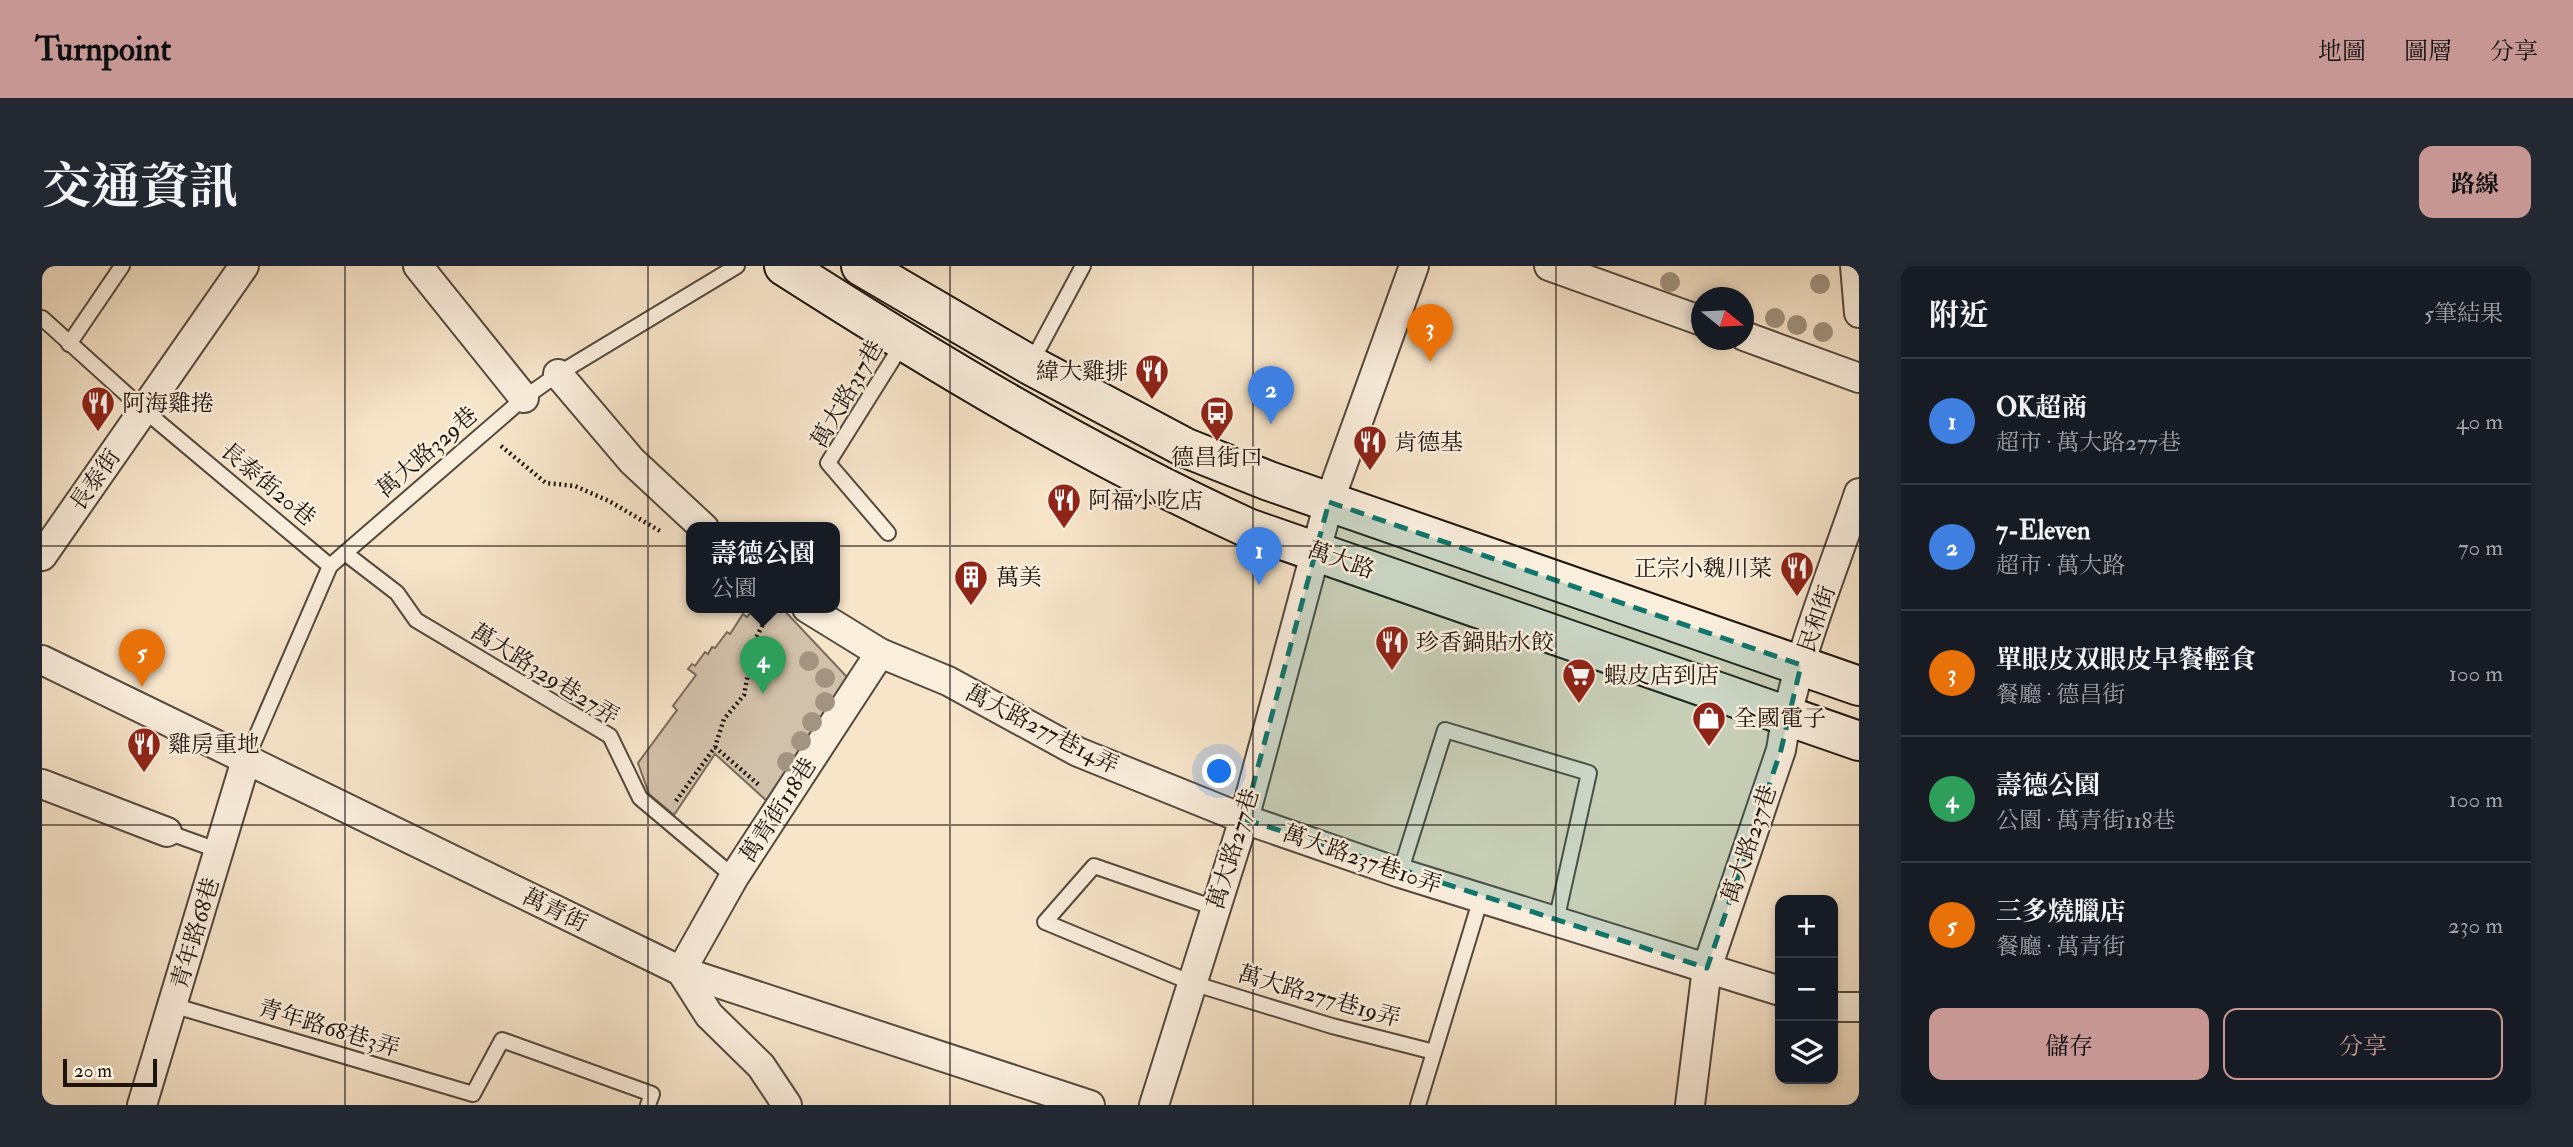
<!DOCTYPE html>
<html lang="zh-TW">
<head>
<meta charset="utf-8">
<style>
  body { margin:0; font-family:"IM FELL Double Pica","Noto Serif TC",serif; background:#242831; color:#f1f3f6 }
  .controls { position:absolute; right:21px; bottom:21px; display:grid; overflow:hidden; border-radius:14px; box-shadow:0 4px 10px #0003 }
  .controls button { width:63px; height:63px; display:grid; place-items:center; padding:0; border:0; border-bottom:2px solid #363941; background:#171b24; color:#f1f3f6; font:35px sans-serif }
  .compass { position:absolute; left:1649px; top:21px; width:63px; height:63px; border-radius:50%; background:#171b24; box-shadow:0 4px 10px #0003; rotate:108deg }
  .scale { position:absolute; left:21px; bottom:18px; width:94px; box-sizing:border-box; padding-left:7px; border:4px solid #1e140c; border-top:0; font-size:19px; line-height:24px; white-space:nowrap; color:#1e140c; -webkit-text-stroke:5px #faeedd; paint-order:stroke }
  .you { position:absolute; left:1178px; top:506px; width:24px; height:24px; margin:-18px; border:5px solid #fff; border-radius:50%; background:#1a73e8; box-shadow:0 0 0 10px #1a73e833 }
  .badge { display:grid; place-items:center; width:46px; height:46px; border-radius:50%; background:#c59692; color:#fff; font-size:23px; font-weight:700 }
  .pin { position:absolute; translate:-50% -58px; filter:drop-shadow(0 2px 4px #0008) }
  .pin::after { content:''; position:absolute; top:37px; width:24px; height:21px; background:inherit; clip-path:polygon(0 0,100% 0,50% 100%) }
  .popup { position:absolute; left:644px; top:256px; width:154px; height:91px; box-sizing:border-box; display:grid; place-content:center; border-radius:14px; background:#171b24; filter:drop-shadow(0 2px 5px #0005); font-size:23px; white-space:nowrap; color:#9ea1a6 }
  .popup b { font-size:26px; color:#f1f3f6 }
  .popup::after { content:''; position:absolute; left:50%; top:100%; margin-left:-14px; border:14px solid transparent; border-top-color:#171b24 }
  .list { margin:0; padding:0; list-style:none }
  h2 { display:flex; justify-content:space-between; align-items:center; height:91px; margin:0; padding:0 28px; font-size:30px }
  h2 small { font-size:23px; font-weight:400; color:#9ea1a6 }
  .list li { display:grid; grid-template-columns:46px 1fr auto; gap:21px; align-items:center; box-sizing:border-box; height:126px; padding:0 28px; border-top:2px solid #363941 }
  .list b { display:block; font-size:26px; white-space:nowrap }
  .list p { margin:0; font-size:23px; white-space:nowrap; color:#9ea1a6 }
  .list em { font-size:23px; font-style:normal; color:#9ea1a6 }
  .actions { display:flex; gap:14px; padding:21px 28px }
  .actions a { flex:1; padding:16px 0; border:2px solid #c59692; border-radius:14px; text-align:center; font-size:24px; color:#c59692 }
  .actions .main { background:#c59692; color:#111 }
  .icon { flex:none; width:38px; height:38px; fill:none; stroke:currentColor; stroke-width:2; stroke-linecap:round; stroke-linejoin:round }
  .map { position:relative; flex:none; width:1817px; height:839px; overflow:hidden; border-radius:14px }
  header { display:flex; align-items:center; gap:42px; box-sizing:border-box; height:98px; padding:0 35px; background:#c59692; color:#111 }
  header strong { font-size:33px }
  nav { display:flex; gap:38px; margin-inline-start:auto; font-size:24px }
  .intro { display:flex; align-items:center; justify-content:space-between; box-sizing:border-box; height:168px; padding:0 42px }
  h1 { margin:0; font-size:49px }
  .button { padding:18px 32px; border-radius:14px; background:#c59692; color:#111; font-size:24px; font-weight:700 }
  main { display:flex; gap:42px; padding:0 42px }
  aside { flex:1; background:#171b24; border-radius:14px; box-shadow:0 4px 10px #0003 }
  .map>svg:first-child { display:block }
  .green { fill:#d2c1aa; stroke:#786a5b; stroke-width:2 }
  .lines { fill:none; stroke-linecap:round; stroke-linejoin:round }
  .service-casing { stroke:#54483c; stroke-width:18 }
  .minor-casing { stroke:#54483c; stroke-width:32 }
  .secondary-casing { stroke:#1e140c; stroke-width:42 }
  .path { stroke:#1e140c; stroke-width:4.5; stroke-dasharray:2 3.5; stroke-linecap:butt }
  .service { stroke:#faeedd; stroke-width:14 }
  .minor { stroke:#faeedd; stroke-width:28 }
  .secondary { stroke:#faeedd; stroke-width:38 }
  .tree { fill:#a29480 }
  .marked { fill:#0f766e; fill-opacity:0.2; stroke:#0f766e; stroke-width:5; stroke-dasharray:14 9; stroke-linejoin:round }
  .grid { fill:none; stroke:#1e140c; stroke-width:2; stroke-opacity:0.55 }
  .labels { text-anchor:middle; dominant-baseline:central; stroke-width:5; stroke-linejoin:round; paint-order:stroke }
  .poi-label { font-size:23px; fill:#1e140c; stroke:#faeedd; text-anchor:start }
  .street-label { font-size:23px; fill:#1e140c; stroke:#faeedd }
</style>
</head>
<body>
<header>
<strong>Turnpoint</strong>
<nav><a>地圖</a><a>圖層</a><a>分享</a></nav>
</header>
<div class="intro"><h1>交通資訊</h1><a class="button">路線</a></div>
<main>
<div class="map">
<svg width="1817" height="839" viewBox="0 0 1817 839">
  <rect width="100%" height="100%" fill="#f7e5ca"/>
  <filter id="stains"><feTurbulence type="fractalNoise" baseFrequency=".00286" numOctaves="4"/><feColorMatrix values="0 0 0 0 .2 0 0 0 0 .09 0 0 0 0 .02 0 0 0 .5 -.17"/></filter>
  <radialGradient id="worn" r=".72"><stop offset=".6" stop-color="#630" stop-opacity="0"/><stop offset="1" stop-color="#630" stop-opacity=".3"/></radialGradient>
  <polygon class="green" points="712,342 740,342 806,412 726,536 673,488 632,549 607,528 596,497 635,444 631,440 654,409 646,403 650,398 653,400 663,386 666,388 670,381 673,382 685,366 688,368 701,348 705,351"/>
  <g class="lines">
    <g class="service-casing">
      <g id="service">
        <polyline points="0,52 102,144 288,300"/>
        <polyline points="27,78 80,0"/>
        <polyline points="989,97 1041,0"/>
        <polyline points="846,267 786,197 861,77"/>
        <polyline points="303,287 355,327 374,354 568,470 598,532 692,611"/>
        <polyline points="204,494 288,300 482,132 516,108 695,0"/>
        <polyline points="125,566 178,585"/>
        <polyline points="1358,607 1403,464 1547,507 1514,655"/>
        <polyline points="1173,642 1052,600 1003,656 1150,717 1290,760 1392,786"/>
        <polyline points="130,739 431,828 460,774 610,828 606,839"/>
        <polyline points="1376,839 1439,632"/>
      </g>
    </g>
    <g class="minor-casing">
      <g id="minor">
        <polyline points="376,0 482,132"/>
        <polyline points="1507,0 1660,55"/>
        <polyline points="1813,0 1817,47"/>
        <polyline points="1702,70 1817,112"/>
        <polyline points="516,108 590,195 662,262"/>
        <polyline points="0,290 202,0"/>
        <polyline points="765,342 838,387 906,415 1036,486 1202,553 1358,607 1738,725"/>
        <polyline points="0,394 639,705 1048,839"/>
        <polyline points="0,518 125,566"/>
        <polyline points="1791,741 1817,741"/>
        <polyline points="100,839 204,494"/>
        <polyline points="745,839 719,800 667,749 639,705 692,611 838,387"/>
        <polyline points="1112,839 1202,553 1287,236 1372,0"/>
        <path d="M1648,839L1665,702L1739,484C1752,396 1789,311 1817,227"/>
      </g>
    </g>
    <g class="secondary-casing">
      <g id="secondary">
        <path d="M742,0C892,96 1044,188 1206,262L1817,475"/>
        <polyline points="819,0 988,99 1144,182 1227,215 1817,420"/>
      </g>
    </g>
    <g class="path">
      <polyline points="459,180 504,217 533,220 567,235 618,265"/>
      <polyline points="673,481 717,519"/>
      <polyline points="634,535 673,481 682,453 702,429 712,376 729,342"/>
    </g>
    <use href="#service" class="service"/>
    <use href="#minor" class="minor"/>
    <use href="#secondary" class="secondary"/>
  </g>
  <g class="tree">
    <circle cx="1628" cy="16" r="10"/>
    <circle cx="1778" cy="18" r="10"/>
    <circle cx="1733" cy="52" r="10"/>
    <circle cx="1755" cy="59" r="10"/>
    <circle cx="1781" cy="66" r="10"/>
    <circle cx="767" cy="395" r="10"/>
    <circle cx="783" cy="412" r="10"/>
    <circle cx="783" cy="436" r="10"/>
    <circle cx="770" cy="456" r="10"/>
    <circle cx="759" cy="475" r="10"/>
    <circle cx="745" cy="496" r="10"/>
  </g>
  <path class="marked" d="M1287,236L1759,399L1739,484L1665,702L1202,553Z"/>
  <path class="grid" d="M303,0V839M606,0V839M908,0V839M1211,0V839M1514,0V839M0,280H1817M0,559H1817"/>
  <defs>
    <g id="restaurant-pin" transform="scale(1.75)"><path d="M0 17L-7.5 6A9.5 9.5 0 1 1 7.5 6Z" fill="#8f2418" stroke="#faeedd"/><path d="M-5-6h1v4h1v-4h1v4h1v-4h1v5L-1.5 .5V6h-2V.5L-5-1ZM5-6V6H3V1.5H1.5Q1.5-4 5-6Z" fill="#fff"/></g>
    <g id="bus-pin" transform="scale(1.75)"><path d="M0 17L-7.5 6A9.5 9.5 0 1 1 7.5 6Z" fill="#8f2418" stroke="#faeedd"/><path d="M-5-6H5V4H4V6H2V4H-2V6H-4V4H-5ZM-3.5-4V0h7V-4ZM-3.5 1.2v1.5H-2V1.2ZM2 1.2v1.5H3.5V1.2Z" fill="#fff"/></g>
    <g id="building-pin" transform="scale(1.75)"><path d="M0 17L-7.5 6A9.5 9.5 0 1 1 7.5 6Z" fill="#8f2418" stroke="#faeedd"/><path d="M-4-6H4V6H1V3H-1V6H-4ZM-2.5-4.3h1.7v1.8h-1.7ZM.8-4.3h1.7v1.8H.8ZM-2.5-1h1.7V.8h-1.7ZM.8-1h1.7V.8H.8Z" fill="#fff"/></g>
    <g id="supermarket-pin" transform="scale(1.75)"><path d="M0 17L-7.5 6A9.5 9.5 0 1 1 7.5 6Z" fill="#8f2418" stroke="#faeedd"/><path d="M-6-5.5h2.5l.6 2H6L4.5 2H-2.5L-4.4-4H-6ZM-1.5 3.2a1.3 1.3 0 1 0 .1 0ZM3 3.2a1.3 1.3 0 1 0 .1 0Z" fill="#fff"/></g>
    <g id="shop-pin" transform="scale(1.75)"><path d="M0 17L-7.5 6A9.5 9.5 0 1 1 7.5 6Z" fill="#8f2418" stroke="#faeedd"/><path d="M-5-2.5h2.3a2.7 3.5 0 0 1 5.4 0H5L5.5 6h-11ZM-1.5-2.5h3a1.5 2.3 0 0 0-3 0Z" fill="#fff"/></g>
  </defs>
  <g fill-rule="evenodd">
    <use href="#restaurant-pin" x="1110" y="105"/>
    <use href="#restaurant-pin" x="56" y="137"/>
    <use href="#bus-pin" x="1175" y="147"/>
    <use href="#restaurant-pin" x="1328" y="176"/>
    <use href="#restaurant-pin" x="1022" y="234"/>
    <use href="#restaurant-pin" x="1755" y="302"/>
    <use href="#building-pin" x="929" y="311"/>
    <use href="#restaurant-pin" x="1350" y="376"/>
    <use href="#supermarket-pin" x="1537" y="409"/>
    <use href="#shop-pin" x="1667" y="452"/>
    <use href="#restaurant-pin" x="102" y="478"/>
  </g>
  <g class="labels">
    <g class="poi-label">
      <text x="1086" y="105" text-anchor="end">緯大雞排</text>
      <text x="80" y="137">阿海雞捲</text>
      <text x="1352" y="176">肯德基</text>
      <text x="1175" y="191" text-anchor="middle">德昌街口</text>
      <text x="1046" y="234">阿福小吃店</text>
      <text x="1730" y="302" text-anchor="end">正宗小魏川菜</text>
      <text x="954" y="311">萬美</text>
      <text x="1374" y="376">珍香鍋貼水餃</text>
      <text x="1562" y="409">蝦皮店到店</text>
      <text x="1692" y="452">全國電子</text>
      <text x="126" y="478">雞房重地</text>
    </g>
    <g class="street-label">
      <text transform="translate(805 128) rotate(-60)">萬大路317巷</text>
      <text transform="translate(385 186) rotate(-41)">萬大路329巷</text>
      <text transform="translate(53 214) rotate(-55)">長泰街</text>
      <text transform="translate(226 218) rotate(40)">長泰街20巷</text>
      <text transform="translate(1299 294) rotate(19)">萬大路</text>
      <text transform="translate(1775 353) rotate(-71)">民和街</text>
      <text transform="translate(503 408) rotate(32)">萬大路329巷27弄</text>
      <text transform="translate(1000 463) rotate(27)">萬大路277巷14弄</text>
      <text transform="translate(736 544) rotate(-57)">萬青街118巷</text>
      <text transform="translate(1707 578) rotate(-71)">萬大路237巷</text>
      <text transform="translate(1191 583) rotate(-73)">萬大路277巷</text>
      <text transform="translate(1320 593) rotate(19)">萬大路237巷10弄</text>
      <text transform="translate(513 644) rotate(26)">萬青街</text>
      <text transform="translate(153 667) rotate(-73)">青年路68巷</text>
      <text transform="translate(1277 730) rotate(16)">萬大路277巷19弄</text>
      <text transform="translate(287 762) rotate(17)">青年路68巷3弄</text>
    </g>
  </g>
  <rect width="100%" height="100%" filter="url(#stains)"/>
  <rect width="100%" height="100%" fill="url(#worn)"/>
</svg>
<div class="controls">
<button>+</button>
<button>−</button>
<button><svg class="icon" aria-label="layers" viewBox="0 0 24 24"><path d="M12 4l9 5-9 5-9-5zM3 14l9 5 9-5"/></svg></button>
</div>
<svg class="compass" viewBox="-18 -18 36 36"><path d="M0-13l5 13h-10z" fill="#e53935"/><path d="M0 13l5-13h-10z" fill="#9ea1a6"/></svg>
<div class="scale">20 m</div>
<div class="you"></div>
<div class="pin badge" style="left:1217px;top:319px;background:#3f7fe0">1</div>
<div class="pin badge" style="left:1229px;top:158px;background:#3f7fe0">2</div>
<div class="pin badge" style="left:1388px;top:96px;background:#e8710a">3</div>
<div class="pin badge" style="left:721px;top:428px;background:#2e9e5b">4</div>
<div class="popup"><b>壽德公園</b>公園</div>
<div class="pin badge" style="left:100px;top:421px;background:#e8710a">5</div>
</div>
<aside>
<h2>附近<small>5筆結果</small></h2>
<ul class="list">
<li><span class="badge" style="background:#3f7fe0">1</span><div><b>OK超商</b><p>超市 · 萬大路277巷</p></div><em>40 m</em></li>
<li><span class="badge" style="background:#3f7fe0">2</span><div><b>7-Eleven</b><p>超市 · 萬大路</p></div><em>70 m</em></li>
<li><span class="badge" style="background:#e8710a">3</span><div><b>單眼皮双眼皮早餐輕食</b><p>餐廳 · 德昌街</p></div><em>100 m</em></li>
<li><span class="badge" style="background:#2e9e5b">4</span><div><b>壽德公園</b><p>公園 · 萬青街118巷</p></div><em>100 m</em></li>
<li><span class="badge" style="background:#e8710a">5</span><div><b>三多燒臘店</b><p>餐廳 · 萬青街</p></div><em>230 m</em></li>
</ul>
<div class="actions"><a class="main">儲存</a><a>分享</a></div>
</aside>
</main>
</body>
</html>
